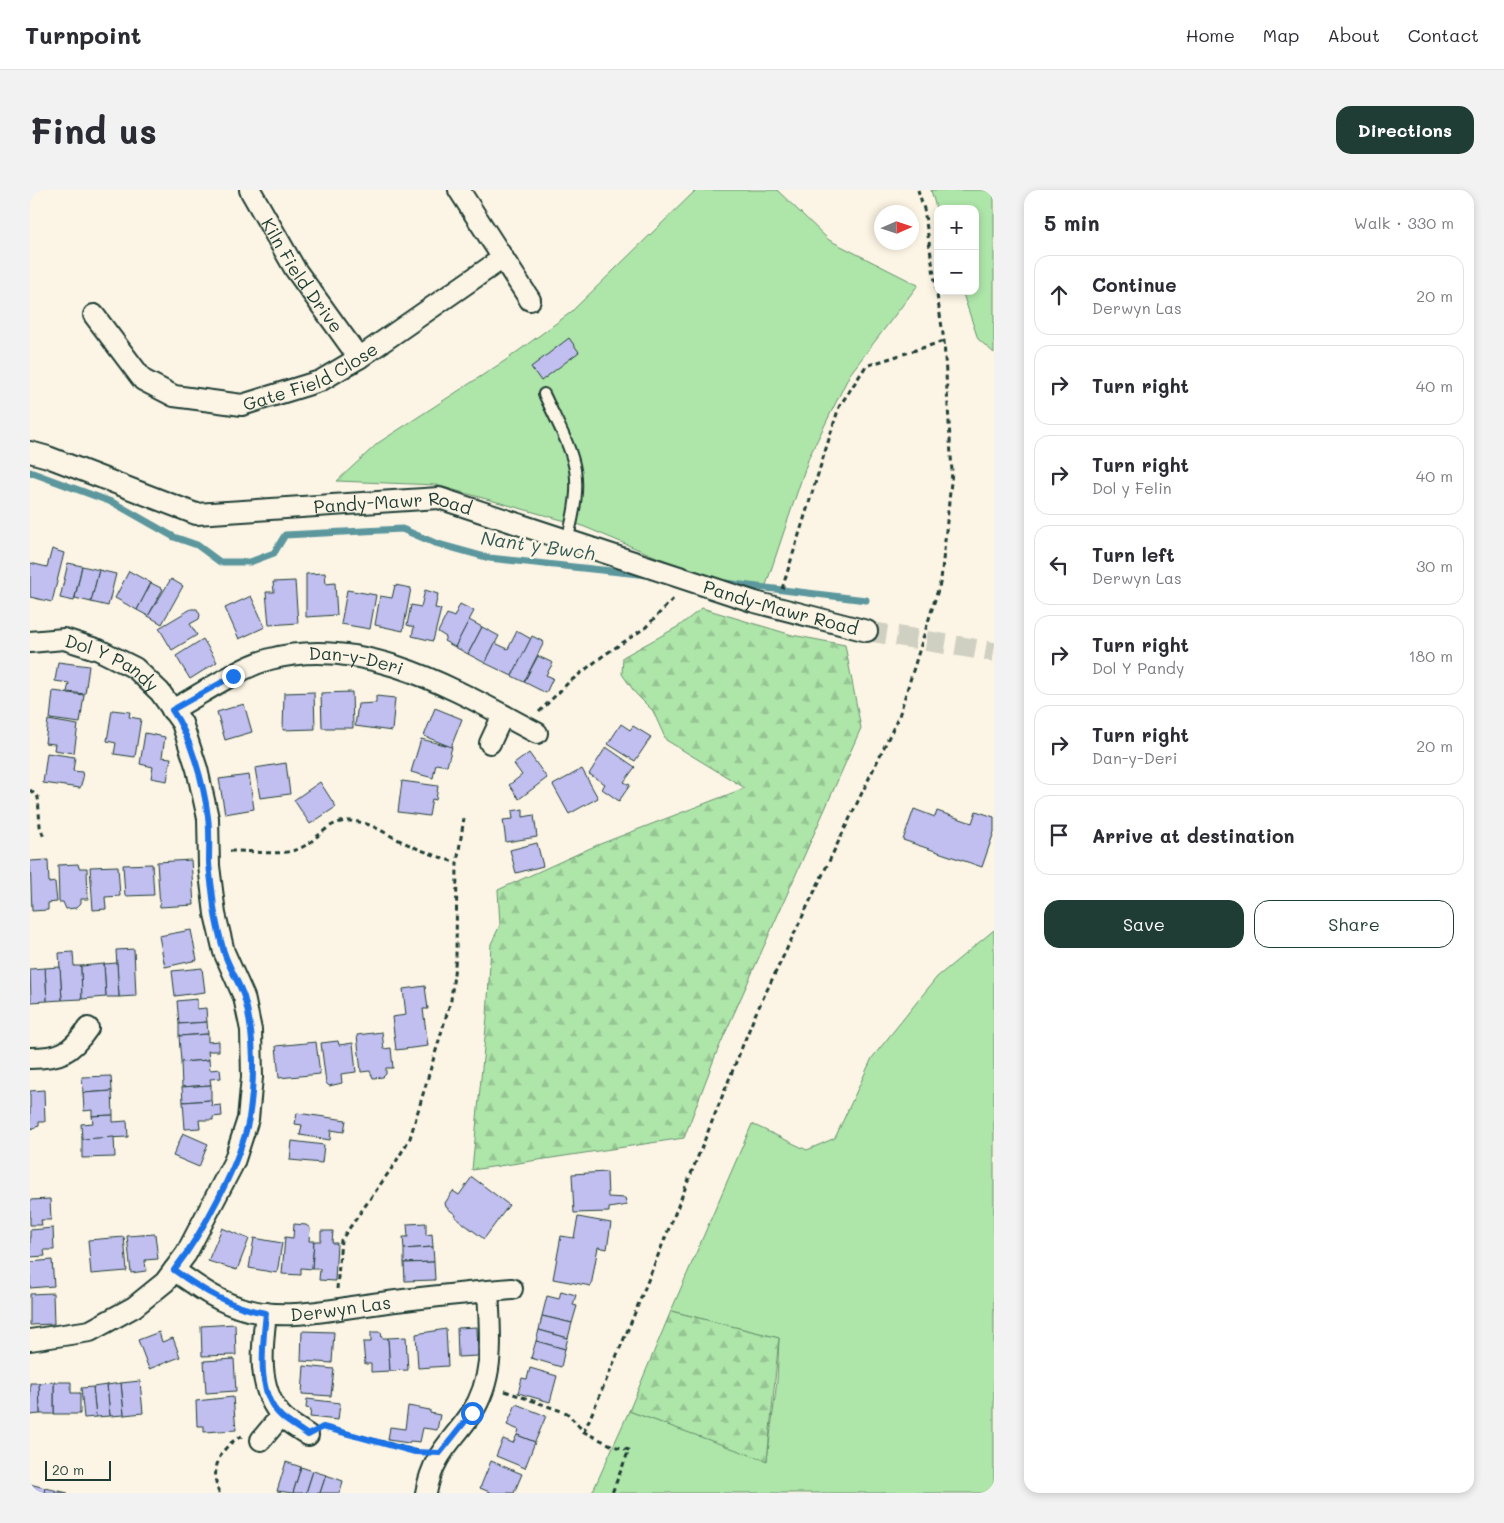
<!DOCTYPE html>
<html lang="en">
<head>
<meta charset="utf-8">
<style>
  body { margin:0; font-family:Mali,sans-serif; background:#f2f2f3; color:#2b2b33 }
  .controls { position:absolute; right:15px; top:15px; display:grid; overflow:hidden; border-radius:10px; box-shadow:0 2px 8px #0003 }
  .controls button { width:45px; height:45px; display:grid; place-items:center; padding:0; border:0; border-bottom:1px solid #e1e1e2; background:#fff; color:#2b2b33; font:25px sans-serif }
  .compass { position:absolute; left:844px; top:15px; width:45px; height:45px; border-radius:50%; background:#fff; box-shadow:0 2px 8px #0003; rotate:87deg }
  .scale { position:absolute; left:15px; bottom:12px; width:66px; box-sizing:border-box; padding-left:5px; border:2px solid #1f3d34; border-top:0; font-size:14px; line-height:18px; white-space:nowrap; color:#1f3d34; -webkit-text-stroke:4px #fcf5e5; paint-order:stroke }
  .stop { position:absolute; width:15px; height:15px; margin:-11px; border:4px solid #1a73e8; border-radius:50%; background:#fff }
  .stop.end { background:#1a73e8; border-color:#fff; box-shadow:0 1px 5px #0008 }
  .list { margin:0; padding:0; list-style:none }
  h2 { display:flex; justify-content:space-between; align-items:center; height:65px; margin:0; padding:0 20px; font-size:21px }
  h2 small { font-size:16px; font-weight:400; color:#7c7c81 }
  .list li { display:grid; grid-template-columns:32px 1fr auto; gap:15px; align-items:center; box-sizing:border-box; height:80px; margin:0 10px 10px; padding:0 10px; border:1px solid #e1e1e2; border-radius:15px }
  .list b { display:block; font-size:19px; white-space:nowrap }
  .list p { margin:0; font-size:16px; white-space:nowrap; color:#7c7c81 }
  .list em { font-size:16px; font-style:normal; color:#7c7c81 }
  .actions { display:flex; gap:10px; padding:15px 20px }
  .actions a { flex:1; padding:11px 0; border:1px solid #1f3d34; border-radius:15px; text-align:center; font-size:18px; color:#1f3d34 }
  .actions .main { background:#1f3d34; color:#fff }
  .icon { flex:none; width:28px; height:28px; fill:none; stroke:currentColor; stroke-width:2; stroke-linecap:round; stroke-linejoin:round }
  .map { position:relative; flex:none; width:964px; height:1303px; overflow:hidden; border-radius:15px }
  header { display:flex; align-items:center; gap:30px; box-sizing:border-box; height:70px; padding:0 25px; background:#fff; border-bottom:1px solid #e1e1e2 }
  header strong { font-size:24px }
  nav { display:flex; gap:28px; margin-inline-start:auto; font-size:18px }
  .intro { display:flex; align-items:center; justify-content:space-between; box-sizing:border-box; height:120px; padding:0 30px }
  h1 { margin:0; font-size:35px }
  .button { padding:12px 22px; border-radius:15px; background:#1f3d34; color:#fff; font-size:18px; font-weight:700 }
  main { display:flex; gap:30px; padding:0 30px }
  aside { flex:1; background:#fff; border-radius:15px; box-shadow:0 2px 8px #0003 }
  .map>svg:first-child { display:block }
  .grass { fill:#aee5a9; stroke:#66916e }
  .forest { fill:url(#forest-firs); stroke:#66916e }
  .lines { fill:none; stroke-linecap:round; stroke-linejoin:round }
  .stream { stroke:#5c979d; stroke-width:7 }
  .building { fill:#c1bef0; stroke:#1f3d34 }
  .minor-tunnel { stroke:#d0d0c2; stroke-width:20; stroke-dasharray:20 10; stroke-linecap:butt }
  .service-casing { stroke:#1f3d34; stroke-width:14 }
  .minor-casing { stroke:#1f3d34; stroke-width:24 }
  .path { stroke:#1f3d34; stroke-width:3; stroke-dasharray:5 4; stroke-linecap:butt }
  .service { stroke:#fcf5e5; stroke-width:10 }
  .minor { stroke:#fcf5e5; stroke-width:20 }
  .route { stroke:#1a73e8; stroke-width:6 }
  .labels { text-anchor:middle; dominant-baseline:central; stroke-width:5; stroke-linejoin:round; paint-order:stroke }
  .street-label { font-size:18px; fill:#1f3d34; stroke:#fcf5e5 }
  .water-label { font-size:19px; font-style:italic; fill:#335b57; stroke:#fcf5e5 }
</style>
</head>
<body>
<header>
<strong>Turnpoint</strong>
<nav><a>Home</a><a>Map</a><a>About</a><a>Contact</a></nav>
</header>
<div class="intro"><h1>Find us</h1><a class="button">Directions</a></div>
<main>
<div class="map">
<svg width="964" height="1303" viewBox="0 0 964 1303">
  <defs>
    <pattern id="forest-firs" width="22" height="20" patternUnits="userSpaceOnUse" patternTransform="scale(1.25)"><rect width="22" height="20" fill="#aee5a9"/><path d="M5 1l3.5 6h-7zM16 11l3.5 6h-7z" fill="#95c592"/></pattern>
  </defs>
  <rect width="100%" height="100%" fill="#fcf5e5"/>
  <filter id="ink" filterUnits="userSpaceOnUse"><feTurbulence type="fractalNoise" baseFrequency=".02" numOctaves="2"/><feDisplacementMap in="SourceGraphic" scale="10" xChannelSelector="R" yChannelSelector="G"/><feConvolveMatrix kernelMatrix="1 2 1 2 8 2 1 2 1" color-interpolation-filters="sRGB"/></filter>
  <g filter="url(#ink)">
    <g class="grass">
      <polygon points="666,0 747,0 799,50 888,95 820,184 779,267 735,398 689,393 550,335 406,295 307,291 348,253 476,170 540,123"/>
      <polygon points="901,0 964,0 964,163 948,149 932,101 945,101 945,19 908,19 908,25"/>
      <polygon points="964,740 964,1303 562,1303 599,1221 737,1270 747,1191 749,1148 641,1121 722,934 777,960 805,948 842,868 907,787"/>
    </g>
    <g class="forest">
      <polygon points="672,418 762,445 815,455 831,538 686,864 654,948 442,980 457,827 461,754 470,735 468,700 565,656 715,598 636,550 623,521 606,504 592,484 593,467 649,436"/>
      <polygon points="641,1121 749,1148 737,1271 599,1221"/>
    </g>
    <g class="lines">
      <g class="stream">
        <polyline points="0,282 84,313 144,347 167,355 190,372 220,372 244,363 255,345 372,339 405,353 459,368 618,385"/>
        <polyline points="695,393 836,410"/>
      </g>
    </g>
    <g class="building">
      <polygon points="539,148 549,162 511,191 501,177"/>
      <polygon points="22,359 34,363 22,412 0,407 0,373 17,377"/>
      <polygon points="38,373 52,376 44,411 30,408"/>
      <polygon points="52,376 69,380 61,412 45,408"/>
      <polygon points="69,380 86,384 78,416 61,412"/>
      <polygon points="99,381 121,393 107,420 85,408"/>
      <polygon points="295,383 296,394 305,393 307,425 276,427 276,384"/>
      <polygon points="141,389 153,396 132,434 118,426"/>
      <polygon points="265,391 268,433 239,435 236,402 244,402 243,392"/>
      <polygon points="121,393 133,399 118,426 107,420"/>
      <polygon points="365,395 381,398 373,441 345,435 350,406 362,408"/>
      <polygon points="317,400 346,405 340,439 311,434"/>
      <polygon points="395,400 408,404 405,418 411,419 403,451 382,446 384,437 377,435 381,415 391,417"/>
      <polygon points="221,406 235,437 209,449 195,418"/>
      <polygon points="430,414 444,421 425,457 414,451 416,447 408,442 417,424 424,427"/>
      <polygon points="161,419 167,419 170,425 169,429 160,434 167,445 142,460 129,438"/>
      <polygon points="439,430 452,437 438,464 425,457"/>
      <polygon points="452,437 469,446 455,473 438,464"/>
      <polygon points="487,441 501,449 482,486 455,473 465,453 478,459"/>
      <polygon points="502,446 514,452 494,492 482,486"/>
      <polygon points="173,449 187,472 160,489 146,466"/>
      <polygon points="508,466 523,473 516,485 523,488 516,503 494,492"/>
      <polygon points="28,472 59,476 55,504 37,502 39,493 25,491"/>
      <polygon points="23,501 54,505 50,533 20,529"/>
      <polygon points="284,502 285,539 253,540 254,503"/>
      <polygon points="322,502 323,538 292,538 291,503"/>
      <polygon points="346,506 365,508 362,541 325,536 328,514 346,513"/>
      <polygon points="214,514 222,542 195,550 187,522"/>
      <polygon points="405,518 432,529 421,557 394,546"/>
      <polygon points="82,520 100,522 99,527 111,529 105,567 84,564 86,553 77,551"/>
      <polygon points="18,530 48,535 44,563 24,560 25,554 15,553"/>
      <polygon points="591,534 600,540 603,536 621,547 605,571 578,554"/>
      <polygon points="115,543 135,547 132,567 141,568 137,591 121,588 123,577 110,574"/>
      <polygon points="391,549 422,557 417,576 406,574 403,588 381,582"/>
      <polygon points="576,557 605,577 594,592 600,595 589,611 572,599 575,594 559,584"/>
      <polygon points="17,563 45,567 43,581 52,582 53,588 50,598 13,593"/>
      <polygon points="499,563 517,588 489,609 479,595 492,585 484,574"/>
      <polygon points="256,573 260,604 230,608 225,578"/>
      <polygon points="552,579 568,608 539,624 523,595"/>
      <polygon points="219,585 224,619 195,624 189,589"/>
      <polygon points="372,591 408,596 406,610 402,609 399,626 368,622"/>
      <polygon points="290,592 306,617 280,634 264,610"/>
      <polygon points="493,619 493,627 504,625 507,647 476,652 473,630 483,629 482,621"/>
      <polygon points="884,619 905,627 907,621 942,633 946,621 964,627 964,642 952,677 873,650"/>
      <polygon points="507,653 513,676 486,683 480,660"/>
      <polygon points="18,670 19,693 25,692 27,712 18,713 18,720 2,721 0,671"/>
      <polygon points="161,670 164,715 130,717 127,672"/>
      <polygon points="48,674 49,678 57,678 58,709 51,709 51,713 46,718 36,719 33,712 29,712 28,675"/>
      <polygon points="122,674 124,705 95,706 93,675"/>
      <polygon points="88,676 90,706 75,707 76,719 63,720 60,677"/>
      <polygon points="161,740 167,770 135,777 129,746"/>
      <polygon points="104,759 106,806 89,807 86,760"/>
      <polygon points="43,762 44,776 51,776 52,809 32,810 29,763"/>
      <polygon points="87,773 89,807 76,807 74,774"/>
      <polygon points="74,774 76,807 52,809 51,776"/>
      <polygon points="30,777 32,810 17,811 15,778"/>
      <polygon points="15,778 17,811 1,812 0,779"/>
      <polygon points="172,778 175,802 145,806 142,781"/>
      <polygon points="395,796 398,819 393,819 398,856 366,860 362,827 376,825 373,799"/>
      <polygon points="167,809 167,819 176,818 177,832 149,834 147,811"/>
      <polygon points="177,832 178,844 149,846 149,834"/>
      <polygon points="352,842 354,859 361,858 363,878 356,878 356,884 353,887 343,888 340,881 331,882 327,845"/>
      <polygon points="178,844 178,852 189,851 189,861 178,861 179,870 151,872 149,846"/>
      <polygon points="308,851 309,855 323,853 326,882 311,884 312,893 299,896 296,893 291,853"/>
      <polygon points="286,852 290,884 249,888 246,856"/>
      <polygon points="179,870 180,880 190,879 191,888 180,889 181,895 152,897 151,872"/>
      <polygon points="81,886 82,901 53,903 52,887"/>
      <polygon points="181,895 181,910 153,912 152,897"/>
      <polygon points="14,900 15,932 9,932 9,936 0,939 0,901"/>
      <polygon points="82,901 83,925 62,926 62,920 54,921 53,903"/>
      <polygon points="181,910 182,916 191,915 192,926 183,927 183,930 169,930 170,938 155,939 153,912"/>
      <polygon points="267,923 316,930 314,942 301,940 300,950 270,945 272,935 265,934"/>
      <polygon points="83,925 83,932 97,931 98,947 52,949 51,934 63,933 62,926"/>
      <polygon points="153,943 178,954 169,977 143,966"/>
      <polygon points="84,947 85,967 52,968 52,949"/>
      <polygon points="262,951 294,955 292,973 260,970"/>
      <polygon points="577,982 578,1007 595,1008 597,1015 579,1018 579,1022 544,1023 542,984"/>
      <polygon points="442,987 479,1015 454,1049 425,1027 426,1025 416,1017 415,1013 423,1001 429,1005"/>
      <polygon points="20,1009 21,1030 11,1030 12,1035 0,1035 0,1010"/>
      <polygon points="548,1027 581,1033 577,1059 568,1057 561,1096 523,1089 531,1046 544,1048"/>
      <polygon points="396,1033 396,1045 402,1044 403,1057 374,1059 373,1047 378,1047 377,1034"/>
      <polygon points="264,1034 276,1035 280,1038 279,1051 284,1051 282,1079 271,1078 271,1085 252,1084 255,1047 263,1048"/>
      <polygon points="23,1038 24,1060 14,1060 15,1066 0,1067 0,1040"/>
      <polygon points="192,1038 219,1049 207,1080 178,1071"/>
      <polygon points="291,1041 303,1041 302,1053 307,1053 305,1091 289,1090 290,1079 282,1079 284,1051 291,1051"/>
      <polygon points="125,1044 128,1069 115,1070 116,1081 101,1083 97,1046"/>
      <polygon points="94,1047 97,1081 61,1084 58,1050"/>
      <polygon points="224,1048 252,1053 247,1083 219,1078"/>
      <polygon points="403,1057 404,1072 374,1073 374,1059"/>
      <polygon points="22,1070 24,1096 0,1098 0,1072"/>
      <polygon points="404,1072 405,1090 375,1091 374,1073"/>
      <polygon points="531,1101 546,1105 543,1115 547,1116 542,1133 512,1126 517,1106 529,1109"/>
      <polygon points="23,1103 24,1134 0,1135 0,1104"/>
      <polygon points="512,1126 542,1133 538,1148 509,1140"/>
      <polygon points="205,1134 206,1165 172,1166 171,1136"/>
      <polygon points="447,1137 448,1166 428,1167 427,1138"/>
      <polygon points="416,1139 418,1176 388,1178 386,1144"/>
      <polygon points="509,1140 538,1148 535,1159 506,1151"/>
      <polygon points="272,1141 304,1142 302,1173 271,1171"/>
      <polygon points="129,1142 132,1152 143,1148 150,1167 119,1179 108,1150"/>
      <polygon points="341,1142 351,1142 352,1148 358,1148 360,1181 341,1182 341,1174 335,1174 333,1152 341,1152"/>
      <polygon points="376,1147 378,1180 360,1181 358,1148"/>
      <polygon points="506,1151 535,1159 531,1177 501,1168"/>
      <polygon points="204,1169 206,1201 176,1203 174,1171"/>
      <polygon points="274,1176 304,1179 301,1206 272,1204"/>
      <polygon points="500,1178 527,1186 520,1212 488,1203 492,1188 497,1189"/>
      <polygon points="110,1191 113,1223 94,1225 91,1193"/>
      <polygon points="24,1192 41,1192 41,1203 50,1203 50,1224 24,1224"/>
      <polygon points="24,1192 24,1224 10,1224 9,1193"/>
      <polygon points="0,1193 9,1193 10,1224 0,1225"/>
      <polygon points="91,1193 94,1225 80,1226 77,1195"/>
      <polygon points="77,1195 80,1226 66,1227 63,1197"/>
      <polygon points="63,1197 66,1227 54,1228 51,1198"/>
      <polygon points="203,1207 206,1240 174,1242 174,1236 167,1236 166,1211"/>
      <polygon points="277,1209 310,1213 308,1230 280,1227 281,1219 276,1218"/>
      <polygon points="486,1214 516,1226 505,1252 487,1245 489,1240 477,1235"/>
      <polygon points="378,1216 400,1220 400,1223 410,1225 407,1240 393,1238 390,1252 380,1251 379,1253 358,1250 360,1237 375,1239"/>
      <polygon points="487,1245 505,1252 495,1278 466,1266 473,1249 483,1253"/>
      <polygon points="461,1271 492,1284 484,1303 462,1303 450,1298"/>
      <polygon points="256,1272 271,1277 263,1303 247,1301"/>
      <polygon points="271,1277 283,1281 276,1303 263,1303"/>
      <polygon points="283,1281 296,1285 290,1303 276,1303"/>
      <polygon points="296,1285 313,1291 310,1303 290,1303"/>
      <polygon points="0,1294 15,1298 14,1303 0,1303"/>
      <polygon points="15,1298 38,1303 14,1303"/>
    </g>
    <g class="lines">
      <polyline class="minor-tunnel" points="837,441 964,462"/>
      <g class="service-casing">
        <path id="service" d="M514,204C543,266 557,280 537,350"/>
      </g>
      <g class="minor-casing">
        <g id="minor">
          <path id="s1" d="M220,0L265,79L329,168"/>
          <polyline points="429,0 500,110"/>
          <path id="s2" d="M64,125L113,190L144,206L212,215L290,191L329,168L473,68"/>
          <path id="s3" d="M0,262L18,267L166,324L409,308L725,412L837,441"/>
          <path id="s4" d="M0,452L34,449L69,460L105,478L130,502L152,533L167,579L178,628L179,676L185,724L194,762L214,807L221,840L222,887L218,929L204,972L156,1064L135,1092L104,1117L60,1141L0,1150"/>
          <path id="s5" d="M142,520C170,505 210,477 240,469C335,444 427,501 507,543"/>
          <polyline points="460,553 473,525"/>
          <path d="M0,868C30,868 41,863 58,838"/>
          <path id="s6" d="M144,1080C165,1095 191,1114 218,1120C255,1130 298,1120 336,1115C376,1109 417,1105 458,1101C460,1143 466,1187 441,1224C421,1253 403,1264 396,1303"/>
          <polyline points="458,1101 482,1099"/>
          <path d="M236,1123C232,1157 227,1196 250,1224C256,1232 269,1239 278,1245"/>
          <polyline points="231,1250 251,1226"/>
        </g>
      </g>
      <g class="path">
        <polyline points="752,399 809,217 836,176 914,151"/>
        <polyline points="509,522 538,493 574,465 615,438 645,407"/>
        <polyline points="0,600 8,607 10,636 14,648"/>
        <path d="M200,661C221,660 248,667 268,659C286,653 295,632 317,631C336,630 351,641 367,649C386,659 407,666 427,673"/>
        <polyline points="307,1099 311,1050 364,975 380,948 421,810 426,766 427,673 434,628"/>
        <polyline points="475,1201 537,1223 554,1242 583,1256 599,1260 582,1303"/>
        <polyline points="297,1238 390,1262"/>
        <polyline points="554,1242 602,1130 725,825 869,526 911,390 922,282 914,151 894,19 888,0"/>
        <path d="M189,1303C180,1280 189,1257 212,1246"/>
      </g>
      <use href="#service" class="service"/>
      <use href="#minor" class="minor"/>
    </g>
  </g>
  <g class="lines" filter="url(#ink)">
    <path class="route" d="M203,486L142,520C161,547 174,595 178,627C180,642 179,658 179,673C180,688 183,703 184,718C186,732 190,748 194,762C199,778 209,792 214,807C225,844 225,890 219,928C211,972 172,1044 144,1080C172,1100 202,1118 236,1123C233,1155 225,1204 252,1227C260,1234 270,1239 278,1245L293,1237L385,1262L410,1263L442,1223"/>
  </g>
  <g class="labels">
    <g class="street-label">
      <text stroke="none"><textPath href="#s1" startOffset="100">Kiln Field Drive</textPath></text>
      <text stroke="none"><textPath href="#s2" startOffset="259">Gate Field Close</textPath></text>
      <text stroke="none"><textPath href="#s3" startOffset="375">Pandy-Mawr Road</textPath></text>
      <text stroke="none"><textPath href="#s3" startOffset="780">Pandy-Mawr Road</textPath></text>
      <text stroke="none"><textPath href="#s5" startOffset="198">Dan-y-Deri</textPath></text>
      <text stroke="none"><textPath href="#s4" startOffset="88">Dol Y Pandy</textPath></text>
      <text stroke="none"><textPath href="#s6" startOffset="178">Derwyn Las</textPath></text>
    </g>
    <g class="water-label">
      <text transform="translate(508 355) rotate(8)">Nant y Bwch</text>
    </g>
  </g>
</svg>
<div class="controls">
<button>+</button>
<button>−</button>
</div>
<svg class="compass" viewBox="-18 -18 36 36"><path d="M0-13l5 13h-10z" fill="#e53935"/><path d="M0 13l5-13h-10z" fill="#7c7c81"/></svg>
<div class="scale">20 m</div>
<div class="stop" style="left:442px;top:1223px"></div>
<div class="stop end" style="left:203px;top:486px"></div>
</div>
<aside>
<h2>5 min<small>Walk · 330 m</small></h2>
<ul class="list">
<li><svg class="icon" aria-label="ahead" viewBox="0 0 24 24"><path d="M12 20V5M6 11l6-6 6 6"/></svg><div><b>Continue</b><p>Derwyn Las</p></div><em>20 m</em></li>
<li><svg class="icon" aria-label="right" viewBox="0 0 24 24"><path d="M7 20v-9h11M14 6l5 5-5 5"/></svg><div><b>Turn right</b></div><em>40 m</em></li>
<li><svg class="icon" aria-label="right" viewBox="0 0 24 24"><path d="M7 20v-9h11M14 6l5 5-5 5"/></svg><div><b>Turn right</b><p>Dol y Felin</p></div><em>40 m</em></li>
<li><svg class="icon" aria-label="left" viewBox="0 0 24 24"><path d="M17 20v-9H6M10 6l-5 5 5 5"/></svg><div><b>Turn left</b><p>Derwyn Las</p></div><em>30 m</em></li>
<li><svg class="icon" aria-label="right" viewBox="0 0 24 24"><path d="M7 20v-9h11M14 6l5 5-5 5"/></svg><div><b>Turn right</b><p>Dol Y Pandy</p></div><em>180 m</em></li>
<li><svg class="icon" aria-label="right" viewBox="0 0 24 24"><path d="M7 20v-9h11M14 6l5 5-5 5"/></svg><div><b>Turn right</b><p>Dan-y-Deri</p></div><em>20 m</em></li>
<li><svg class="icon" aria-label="arrive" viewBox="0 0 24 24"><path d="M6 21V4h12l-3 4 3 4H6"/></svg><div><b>Arrive at destination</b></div></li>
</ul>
<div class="actions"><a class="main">Save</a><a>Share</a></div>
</aside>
</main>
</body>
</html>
